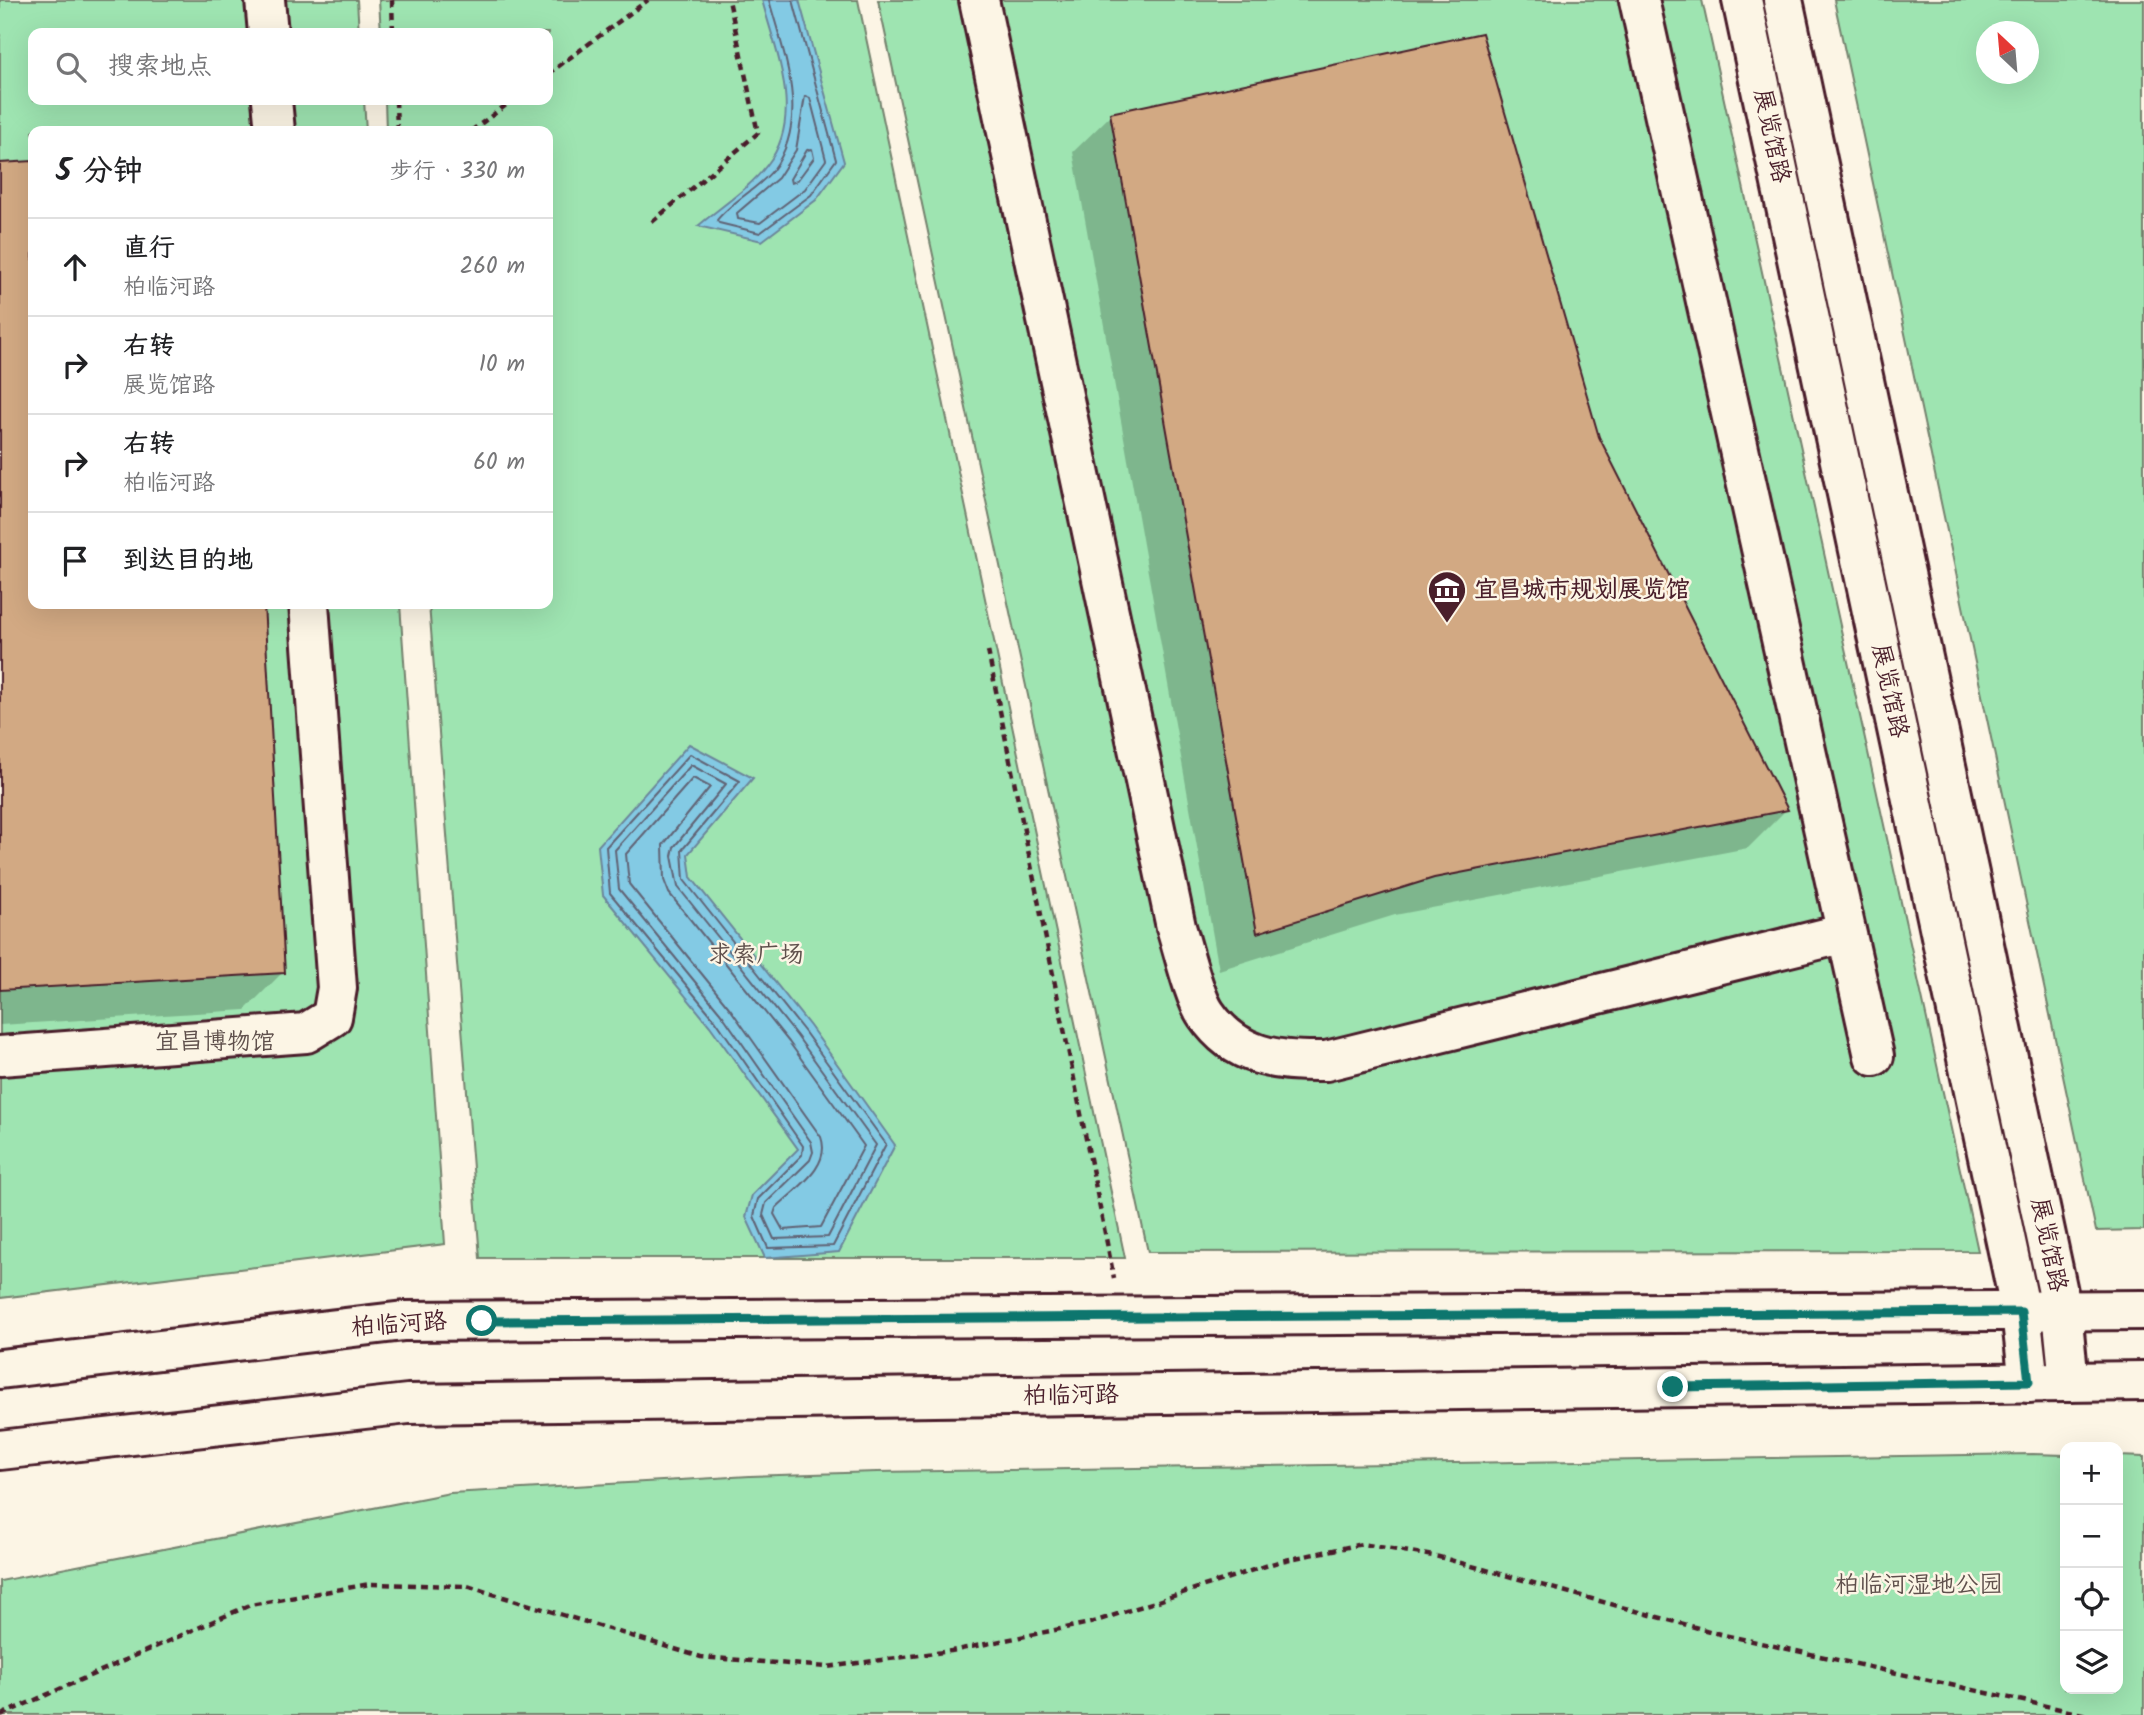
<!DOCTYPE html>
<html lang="zh">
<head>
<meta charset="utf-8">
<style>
  body { margin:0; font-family:Kalam,"LXGW WenKai TC",sans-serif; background:#f2f2f2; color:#202124 }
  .controls { position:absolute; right:21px; bottom:21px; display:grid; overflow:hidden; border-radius:14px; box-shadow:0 7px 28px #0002 }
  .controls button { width:63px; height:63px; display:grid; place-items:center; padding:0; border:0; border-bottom:2px solid #e0e0e0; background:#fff; color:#202124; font:35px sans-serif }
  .compass { position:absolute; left:1976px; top:21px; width:63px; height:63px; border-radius:50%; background:#fff; box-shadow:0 7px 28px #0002; rotate:334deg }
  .stop { position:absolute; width:21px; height:21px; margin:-16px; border:5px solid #0f766e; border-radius:50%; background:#fff }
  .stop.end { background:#0f766e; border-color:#fff; box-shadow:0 2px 7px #0008 }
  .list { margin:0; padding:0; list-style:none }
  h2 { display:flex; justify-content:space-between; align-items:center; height:91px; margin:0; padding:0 28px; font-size:30px }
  h2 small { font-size:23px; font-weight:400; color:#757577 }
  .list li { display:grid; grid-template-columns:46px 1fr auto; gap:21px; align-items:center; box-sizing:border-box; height:98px; padding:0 28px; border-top:2px solid #e0e0e0 }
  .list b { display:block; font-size:26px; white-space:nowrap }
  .list p { margin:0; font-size:23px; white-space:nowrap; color:#757577 }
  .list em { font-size:23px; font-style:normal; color:#757577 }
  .icon { flex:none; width:38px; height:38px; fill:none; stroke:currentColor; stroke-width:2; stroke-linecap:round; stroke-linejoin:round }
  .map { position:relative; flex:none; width:2144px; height:1715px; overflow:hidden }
  .search { position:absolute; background:#fff; box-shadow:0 7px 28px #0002; left:28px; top:28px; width:525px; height:77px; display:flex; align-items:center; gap:18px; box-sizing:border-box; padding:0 24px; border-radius:14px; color:#757577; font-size:26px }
  .panel { position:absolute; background:#fff; box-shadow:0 7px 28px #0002; left:28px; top:126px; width:525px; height:483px; border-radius:14px }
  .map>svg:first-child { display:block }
  .green { fill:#9ee4b1; stroke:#74826e; stroke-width:2; fill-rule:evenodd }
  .water { fill:#83cae4; stroke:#6c869a; stroke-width:2 }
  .shadow { fill:#0003 }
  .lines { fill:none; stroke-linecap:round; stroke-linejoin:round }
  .shore { stroke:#616375; stroke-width:2 }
  .building { fill:#d2a983; stroke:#4a1f2b; stroke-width:2 }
  .minor-casing { stroke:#4a1f2b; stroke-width:44 }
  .major-casing { stroke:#4a1f2b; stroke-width:44 }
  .path { stroke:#4a1f2b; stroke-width:4.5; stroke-dasharray:7 5; stroke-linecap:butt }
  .minor { stroke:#fcf5e5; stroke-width:38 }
  .major { stroke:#fcf5e5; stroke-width:38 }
  .route { stroke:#0f766e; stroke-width:9 }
  .labels { text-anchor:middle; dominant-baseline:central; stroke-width:5; stroke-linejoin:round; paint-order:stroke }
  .street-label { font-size:24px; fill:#4a1f2b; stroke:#fcf5e5 }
  .poi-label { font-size:24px; font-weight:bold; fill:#4a1f2b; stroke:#fcf5e5; text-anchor:start }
  .park-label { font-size:24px; fill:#5f504c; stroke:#fcf5e5 }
</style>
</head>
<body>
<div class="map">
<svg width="2144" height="1715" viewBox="0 0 2144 1715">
  <rect width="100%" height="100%" fill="#fcf5e5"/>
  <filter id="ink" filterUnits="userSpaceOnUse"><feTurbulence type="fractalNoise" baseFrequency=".0143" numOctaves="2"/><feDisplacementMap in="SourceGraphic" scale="14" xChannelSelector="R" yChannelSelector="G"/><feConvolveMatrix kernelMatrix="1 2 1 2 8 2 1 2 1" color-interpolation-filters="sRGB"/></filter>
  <g filter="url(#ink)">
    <g class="green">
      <polygon points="0,0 357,0 359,33 33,33 33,100 364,100 366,131 33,131 33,604 400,604 445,1244 0,1298"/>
      <polygon points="379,0 858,0 1125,1258 480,1258 429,604 548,604 548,131 386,131 385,100 548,100 548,33 381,33"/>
      <polygon points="878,0 1702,0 1978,1251 1148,1252"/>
      <path d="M1834,0H2144V1230L2096,1231ZM1986,32H2028V74H1986Z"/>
      <polygon points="2033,1454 2065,1455 2065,1689 2118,1689 2118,1456 2144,1457 2144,1715 0,1715 0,1581 450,1493 750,1476 877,1472"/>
    </g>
    <g class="water">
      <path d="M762,0H799L844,162L816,200L762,241L698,226C720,207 750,188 767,165C805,117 776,53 762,0Z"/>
      <polygon points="689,744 753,778 688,854 691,877 810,1026 895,1145 839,1252 765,1258 746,1217 752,1195 798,1149 710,1026 603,895 598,846"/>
    </g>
    <g class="shadow">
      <polygon points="1111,115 1597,438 1786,810 1748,848 1395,915 1219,970 1073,152"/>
      <polygon points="33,163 33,604 262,604 283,972 245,1010 0,1025 0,165"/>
    </g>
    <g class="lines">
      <g class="shore">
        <path d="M769,0C784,55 811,119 773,170C758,189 732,201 717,220L719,223L760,233L811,195L836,160L793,0"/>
        <polygon points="805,96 810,98 826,160 805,189 760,223 738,219 737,213 778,178 796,150"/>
        <polygon points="812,149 814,158 797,181 791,183 790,179 807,150"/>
        <polygon points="690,754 740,781 682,850 684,880 804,1031 886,1144 833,1246 768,1248 754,1216 758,1199 802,1155 803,1146 716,1021 610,893 606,847"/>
        <polygon points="691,765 726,784 674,847 672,856 678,887 797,1036 876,1145 828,1237 774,1239 763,1215 766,1203 810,1160 813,1152 811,1142 723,1016 619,889 615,850"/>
        <path d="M693,778L710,787L663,845L664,880L669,893L789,1042L864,1146L821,1227L783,1230L774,1214L776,1208C795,1189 832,1167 821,1137L731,1010L629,884L626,854Z"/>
      </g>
    </g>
    <g class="building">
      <polygon points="1482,33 1599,437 1788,810 1434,878 1257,933 1110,113"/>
      <polygon points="33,161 33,604 264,604 285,973 0,990 0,163"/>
    </g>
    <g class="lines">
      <g class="minor-casing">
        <g id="minor">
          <polyline points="265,0 268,33"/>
          <path d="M979,0L1176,927C1183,949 1194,997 1206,1014C1236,1058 1278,1062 1326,1061L1846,933"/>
          <polyline points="1639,0 1874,1056"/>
          <polyline points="1742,0 2021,1312 2029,1383"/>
          <polyline points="1783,0 2062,1311 2069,1382"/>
          <polyline points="272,100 275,131"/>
          <polyline points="0,1056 306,1033 332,1017 337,988 309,604"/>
        </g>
      </g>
      <g class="major-casing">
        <g id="major">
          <polyline points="0,1369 404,1321 2144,1310"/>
          <polyline points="0,1450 408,1404 2144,1381"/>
        </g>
      </g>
      <g class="path">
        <polyline points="392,0 393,33"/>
        <polyline points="548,74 648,0"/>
        <polyline points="396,100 397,131"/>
        <polyline points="471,131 513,100"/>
        <polyline points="652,222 758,133 729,0"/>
        <polyline points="988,651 1114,1278"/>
        <polyline points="1,1715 250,1605 370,1584 467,1586 701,1657 827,1667 951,1651 1090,1623 1281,1561 1362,1544 1439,1557 1720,1634 2087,1715"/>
      </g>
      <use href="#minor" class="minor"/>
      <use href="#major" class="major"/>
    </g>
  </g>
  <g class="lines" filter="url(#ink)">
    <polyline class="route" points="482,1321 2021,1312 2029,1382 1673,1387"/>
  </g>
  <defs>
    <g id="museum-pin" transform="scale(2.0125)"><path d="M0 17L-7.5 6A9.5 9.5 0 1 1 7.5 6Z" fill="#4a1f2b" stroke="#fcf5e5"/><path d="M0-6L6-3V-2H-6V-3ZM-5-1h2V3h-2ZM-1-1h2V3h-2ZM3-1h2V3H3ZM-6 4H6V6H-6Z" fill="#fff"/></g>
  </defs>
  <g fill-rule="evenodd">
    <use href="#museum-pin" x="1447" y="590"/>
  </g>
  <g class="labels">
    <g class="street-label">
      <text transform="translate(1771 136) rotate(78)">展览馆路</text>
      <text transform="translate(1889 691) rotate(78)">展览馆路</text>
      <text transform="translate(2048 1245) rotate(78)">展览馆路</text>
      <text transform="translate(399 1325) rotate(-4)">柏临河路</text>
      <text transform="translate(1071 1396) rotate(-1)">柏临河路</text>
    </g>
    <g class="poi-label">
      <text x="1474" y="590">宜昌城市规划展览馆</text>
    </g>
    <g class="park-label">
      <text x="756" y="955">求索广场</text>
      <text x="215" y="1042">宜昌博物馆</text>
      <text x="1919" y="1585">柏临河湿地公园</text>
    </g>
  </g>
</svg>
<div class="controls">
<button>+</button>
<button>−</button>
<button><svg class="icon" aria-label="locate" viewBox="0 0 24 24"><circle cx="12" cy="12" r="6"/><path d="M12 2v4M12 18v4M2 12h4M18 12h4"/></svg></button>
<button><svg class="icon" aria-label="layers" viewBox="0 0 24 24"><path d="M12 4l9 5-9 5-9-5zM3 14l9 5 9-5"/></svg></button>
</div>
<svg class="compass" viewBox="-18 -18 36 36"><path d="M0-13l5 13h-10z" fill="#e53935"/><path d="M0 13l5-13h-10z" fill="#757577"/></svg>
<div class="stop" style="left:482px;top:1321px"></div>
<div class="stop end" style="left:1673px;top:1387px"></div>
<div class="search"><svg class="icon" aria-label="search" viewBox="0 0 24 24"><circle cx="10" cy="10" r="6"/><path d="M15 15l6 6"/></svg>搜索地点</div>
<section class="panel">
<h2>5 分钟<small>步行 · 330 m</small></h2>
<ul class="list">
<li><svg class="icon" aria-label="ahead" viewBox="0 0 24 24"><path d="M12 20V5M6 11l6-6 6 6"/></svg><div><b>直行</b><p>柏临河路</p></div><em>260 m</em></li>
<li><svg class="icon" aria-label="right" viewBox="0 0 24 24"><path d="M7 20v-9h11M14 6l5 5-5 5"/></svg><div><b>右转</b><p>展览馆路</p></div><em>10 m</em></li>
<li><svg class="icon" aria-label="right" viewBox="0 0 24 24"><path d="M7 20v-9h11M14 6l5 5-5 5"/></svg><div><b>右转</b><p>柏临河路</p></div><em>60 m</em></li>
<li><svg class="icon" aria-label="arrive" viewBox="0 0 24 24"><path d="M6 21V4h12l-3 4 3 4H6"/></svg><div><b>到达目的地</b></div></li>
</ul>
</section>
</div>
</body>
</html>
